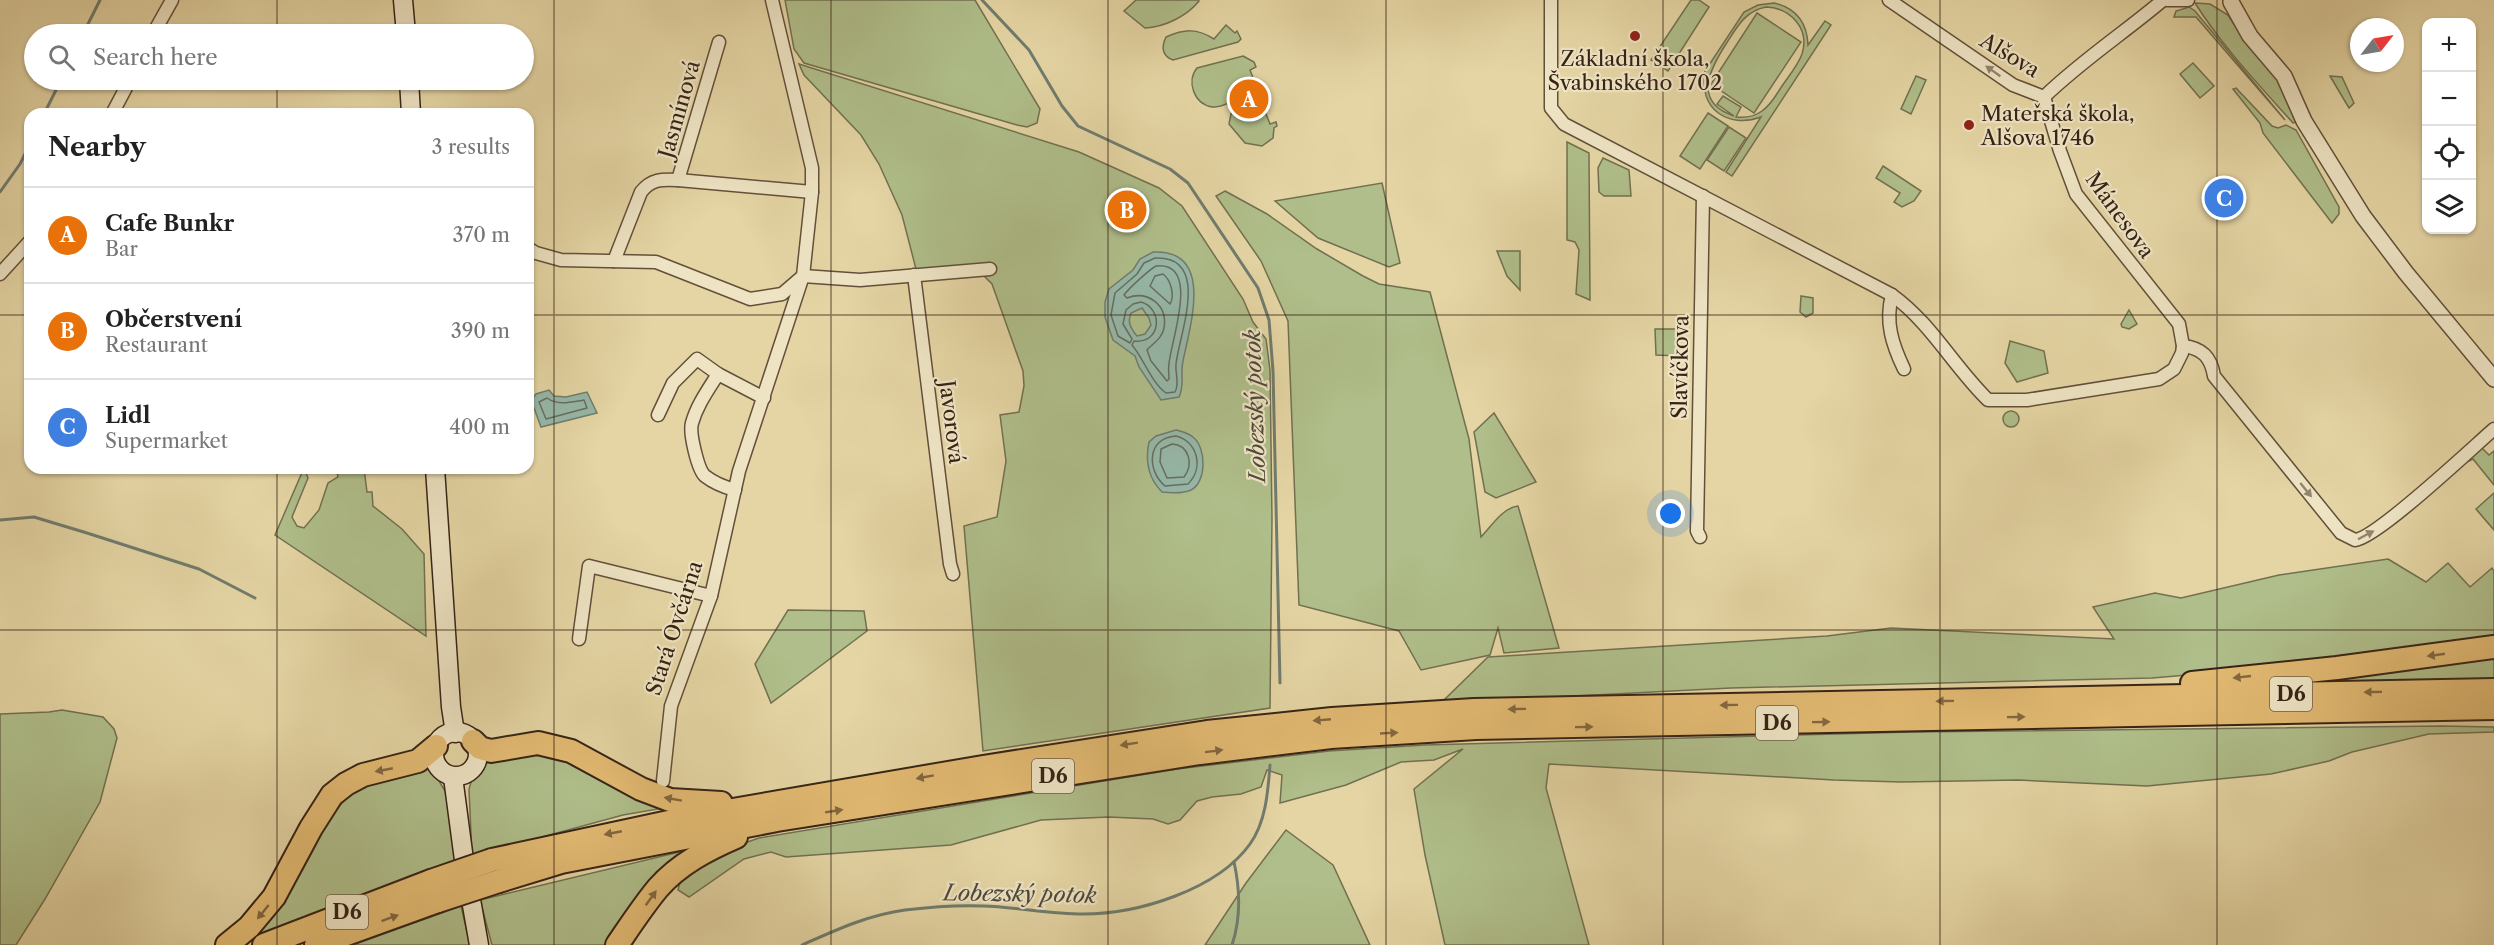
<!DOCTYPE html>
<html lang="en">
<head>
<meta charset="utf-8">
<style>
  body { margin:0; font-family:"Libre Caslon Text",serif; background:#f6f6f6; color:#222 }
  .controls { position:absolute; right:18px; top:18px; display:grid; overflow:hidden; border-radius:12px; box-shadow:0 2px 4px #0004 }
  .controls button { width:54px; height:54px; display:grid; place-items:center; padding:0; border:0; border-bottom:2px solid #e0e0e0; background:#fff; color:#222; font:30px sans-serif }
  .compass { position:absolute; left:2350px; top:18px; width:54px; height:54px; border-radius:50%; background:#fff; box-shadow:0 2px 4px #0004; rotate:59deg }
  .you { position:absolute; left:1671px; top:514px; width:21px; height:21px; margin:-15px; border:4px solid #fff; border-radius:50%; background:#1a73e8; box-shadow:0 0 0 9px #1a73e833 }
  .badge { display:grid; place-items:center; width:39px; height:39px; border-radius:50%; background:#8f2418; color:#fff; font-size:20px; font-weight:700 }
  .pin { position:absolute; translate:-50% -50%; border:3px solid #fff; box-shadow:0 2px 6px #0006 }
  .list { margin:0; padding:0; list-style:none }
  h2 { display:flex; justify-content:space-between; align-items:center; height:78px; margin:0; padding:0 24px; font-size:26px }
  h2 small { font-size:20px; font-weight:400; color:#767676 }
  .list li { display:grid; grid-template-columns:39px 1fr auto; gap:18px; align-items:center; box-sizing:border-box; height:96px; padding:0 24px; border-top:2px solid #e0e0e0 }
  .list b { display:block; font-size:22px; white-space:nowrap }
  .list p { margin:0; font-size:20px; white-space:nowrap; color:#767676 }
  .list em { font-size:20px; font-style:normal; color:#767676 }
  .icon { flex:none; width:33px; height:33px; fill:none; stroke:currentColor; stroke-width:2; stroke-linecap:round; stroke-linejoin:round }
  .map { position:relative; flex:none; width:2494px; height:945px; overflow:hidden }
  .search { position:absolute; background:#fff; box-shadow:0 2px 4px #0004; left:24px; top:24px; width:510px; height:66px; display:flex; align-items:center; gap:15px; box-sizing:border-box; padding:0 21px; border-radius:33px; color:#767676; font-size:22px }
  .panel { position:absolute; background:#fff; box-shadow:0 2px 4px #0004; left:24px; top:108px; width:510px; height:366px; border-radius:18px }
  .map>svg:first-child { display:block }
  .green { fill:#afbe8a; stroke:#727050; stroke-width:1.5; fill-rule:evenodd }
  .water { fill:#96b8a9; stroke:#707c6e; stroke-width:1.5; fill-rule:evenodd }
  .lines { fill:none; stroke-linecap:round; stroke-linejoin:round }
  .shore { stroke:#666e60; stroke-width:1.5 }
  .stream { stroke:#707c6e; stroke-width:3 }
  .minor-casing { stroke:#62503a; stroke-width:15 }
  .tertiary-casing { stroke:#62503a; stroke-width:18 }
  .secondary-casing { stroke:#362316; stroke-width:21 }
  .motorway-casing { stroke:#362316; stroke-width:26 }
  .minor { stroke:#eee4c4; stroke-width:12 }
  .tertiary { stroke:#eee4c4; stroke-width:15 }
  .secondary { stroke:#eee4c4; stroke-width:18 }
  .motorway { stroke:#e2ba72; stroke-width:22 }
  .motorway-bridge-casing { stroke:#362316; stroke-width:26; stroke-linecap:butt }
  .motorway-bridge { stroke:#e2ba72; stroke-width:22 }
  .oneway { fill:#92846d }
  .oneway2 { fill:#83673f }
  .grid { fill:none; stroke:#362316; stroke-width:1.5; stroke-opacity:0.55 }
  .poi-dot { fill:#8f2418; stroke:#eee4c4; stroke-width:2 }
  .labels { text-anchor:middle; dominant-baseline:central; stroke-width:4.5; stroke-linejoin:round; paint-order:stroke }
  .shield { fill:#eee4c4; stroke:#6d5d4a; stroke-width:1.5 }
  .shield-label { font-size:20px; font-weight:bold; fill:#362316 }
  .street-label { font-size:21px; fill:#362316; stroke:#eee4c4 }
  .poi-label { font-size:21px; fill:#362316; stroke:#eee4c4 }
  .water-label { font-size:22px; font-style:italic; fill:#4e483b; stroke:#eee4c4 }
</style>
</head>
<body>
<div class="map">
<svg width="2494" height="945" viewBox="0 0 2494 945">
  <rect width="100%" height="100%" fill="#e5d5a4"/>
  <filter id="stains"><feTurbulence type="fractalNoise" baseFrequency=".00333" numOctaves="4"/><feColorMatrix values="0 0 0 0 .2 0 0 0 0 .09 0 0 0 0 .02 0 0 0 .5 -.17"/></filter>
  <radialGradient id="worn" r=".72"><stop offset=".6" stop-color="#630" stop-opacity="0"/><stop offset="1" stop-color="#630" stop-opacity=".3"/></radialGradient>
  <g class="green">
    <polygon points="785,0 975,0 1040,109 1037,123 1027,127 1017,125 804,63 794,49"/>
    <path d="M1136,0H1198L1199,1C1187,16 1165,27 1145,28L1124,11Z"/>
    <polygon points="1691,0 1699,0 1709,7 1668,71 1651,60"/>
    <path d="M1774,3C1796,8 1807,23 1808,45L1825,21L1831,25L1732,176L1726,172L1761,117C1728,129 1698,109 1705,71L1744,12L1758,5ZM1766,7C1791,8 1810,29 1802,54C1798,65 1789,76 1782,86C1776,95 1771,105 1762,111C1754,117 1745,118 1736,117L1741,107L1723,96L1717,104L1734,116C1692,102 1710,69 1726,44C1737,27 1745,11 1766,7Z"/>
    <path d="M2195,3L2210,4L2228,15L2243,38L2282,83L2296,122L2293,123C2259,85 2222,46 2195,3Z"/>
    <polygon points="2189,7 2195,11 2285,120 2196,17 2174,17 2176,11"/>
    <polygon points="1757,13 1801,42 1754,113 1711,84"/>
    <path d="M1226,25L1235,33L1237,31L1241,39L1238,42L1173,60C1162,56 1161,47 1166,37C1184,29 1197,28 1214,39Z"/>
    <path d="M1243,56L1254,62L1256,67L1250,70L1254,80L1243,85L1236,100C1228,103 1220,108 1212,107C1194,104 1186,81 1197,68Z"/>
    <polygon points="2193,63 2214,86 2200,98 2180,74"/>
    <polygon points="799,64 1079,152 1159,188 1182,206 1243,299 1253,322 1266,339 1270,370 1272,519 1270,708 983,751 964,526 997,517 1006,461 1000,415 1019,412 1024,386 1023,371 992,284 983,275 923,279 916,269 902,215 879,164 861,135 804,75"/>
    <polygon points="1916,76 1926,80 1911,114 1901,109"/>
    <polygon points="2330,76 2342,77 2354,103 2349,108"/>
    <path d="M1255,84L1263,108L1252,105C1247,97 1250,91 1255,84Z"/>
    <polygon points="2236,88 2272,126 2278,128 2286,125 2296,130 2339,207 2339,214 2332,223 2263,133 2260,123 2233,89"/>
    <polygon points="1239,110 1247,113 1252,120 1266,114 1270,124 1276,122 1277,126 1274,128 1273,138 1262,146 1245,143 1229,124 1231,114"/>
    <polygon points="1708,113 1728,126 1700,169 1680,156"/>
    <polygon points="1729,127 1746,138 1724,171 1707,160"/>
    <polygon points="1567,142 1589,153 1590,300 1576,294 1579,250 1575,242 1567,240"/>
    <polygon points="1603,158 1629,170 1631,196 1604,196 1599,192 1598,168"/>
    <polygon points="1883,166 1921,191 1914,201 1902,207 1894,202 1900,193 1876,178"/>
    <polygon points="1382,183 1400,263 1389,267 1318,238 1275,201"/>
    <path d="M1225,191L1267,214L1317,249L1363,276L1379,284L1430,292L1469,439L1481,537C1491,527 1502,508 1518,506L1559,648L1504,653L1498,628L1490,655L1421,670L1399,631L1299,605L1288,321L1261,261L1216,196Z"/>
    <polygon points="1497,251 1520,251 1520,290 1507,276"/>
    <polygon points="1801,296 1813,298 1813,313 1806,317 1800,312"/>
    <polygon points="2129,310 2137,324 2129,329 2122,327 2121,324"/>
    <polygon points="1655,329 1678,329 1678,356 1656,355"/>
    <polygon points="2010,341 2044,351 2048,373 2017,382 2005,363"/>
    <circle cx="2011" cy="419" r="8"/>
    <polygon points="1494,413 1536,482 1496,498 1485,492 1474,432"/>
    <polygon points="2481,447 2489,455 2494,451 2494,485 2473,459 2465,463 2465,461"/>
    <polygon points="304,468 308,478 292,517 297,526 304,528 319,510 328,483 338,477 336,468 364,468 367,492 372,492 373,506 402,529 424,554 426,636 275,535"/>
    <polygon points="2494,493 2494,530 2476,509"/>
    <polygon points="2388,559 2426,582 2448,563 2470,587 2492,568 2494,571 2494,639 2260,669 2152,678 1731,688 1535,698 1444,700 1488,657 1827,636 1891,628 2114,639 2093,607 2155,593 2181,598 2279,575"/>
    <polygon points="788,610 864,611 867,631 771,703 755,664"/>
    <polygon points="2494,649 2494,679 2279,683"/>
    <polygon points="62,710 103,717 114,729 117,738 100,802 45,899 16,945 0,945 0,714 49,712"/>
    <polygon points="2442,726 2494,727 2494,732 2429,734 2352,752 2329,761 2271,774 2147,786 2018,780 1901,782 1834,780 1549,764 1546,788 1589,945 1445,945 1425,855 1414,789 1463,749 1434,760 1401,762 1346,785 1280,803 1282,775 1267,770 1261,787 1241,794 1212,797 1197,801 1180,820 1168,824 1153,819 1109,817 1041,820 951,845 786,857 771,852 744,859 689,897 678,890 682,874 736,846 759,838 1177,769 1329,751 1425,745 1913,732"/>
    <polygon points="526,753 549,754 575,763 664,808 623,815 472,856 469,789 472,779 489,760"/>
    <path d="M423,766L431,768L447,794L456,862L396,882L256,937L254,935C280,912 296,882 312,852C323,830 334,807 354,792C373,777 400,773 423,766Z"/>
    <polygon points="1286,830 1333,865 1370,945 1205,945 1246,883"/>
    <polygon points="696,848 606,945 492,945 480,900"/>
    <polygon points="461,906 470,945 353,945"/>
  </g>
  <g class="water">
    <path d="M1153,252C1215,249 1190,326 1183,361C1180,374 1185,385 1179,397L1161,400L1139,367L1135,356L1113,340L1105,317V302L1109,289L1133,270L1140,259ZM1142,308L1149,318L1151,325L1145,334L1137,336C1131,329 1127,322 1131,313Z"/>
    <polygon points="549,390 554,396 566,397 587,392 597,413 541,427 531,400 536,394"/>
    <path d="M1176,430C1183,432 1189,433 1194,438C1206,448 1207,482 1191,490C1182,494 1171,493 1162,492C1148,478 1145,461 1149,442L1156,436Z"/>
  </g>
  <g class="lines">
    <g class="shore">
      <path d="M1155,258C1212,255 1179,335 1176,364C1175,374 1180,383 1175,392L1166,393C1151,382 1144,359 1132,345L1134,341C1162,344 1163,308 1141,302L1133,304L1126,310L1123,324L1132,339L1130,343L1118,336L1111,315L1115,293L1137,274L1144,263Z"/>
      <path d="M1156,266C1202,261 1170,343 1169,364C1168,369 1169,374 1169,379L1167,381L1151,361L1147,350C1153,343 1162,339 1164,328C1168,305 1148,290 1127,298L1124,295C1128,289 1150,269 1156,266Z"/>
      <path d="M1163,274C1171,280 1175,296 1170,304L1150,286L1155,276Z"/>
      <path d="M547,398C558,406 571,402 584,400L587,408L546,419L539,402Z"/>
      <path d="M1176,436C1198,442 1204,468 1188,484L1165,486C1147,471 1146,438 1176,436Z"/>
      <path d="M1172,444C1189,445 1194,464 1184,477L1167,478L1160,462L1161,449Z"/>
    </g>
    <g class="stream">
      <polyline points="982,0 1029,50 1062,106 1078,126 1170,169 1188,183 1258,288 1269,320 1273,371 1280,683"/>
      <polyline points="83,34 100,0"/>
      <polyline points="44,114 61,80"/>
      <polyline points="0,192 20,164 30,144"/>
      <polyline points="0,520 34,517 87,533 199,569 255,598"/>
      <path d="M802,945C836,930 868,915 905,910C930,907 958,905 983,906C1016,907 1050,914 1083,914C1138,914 1217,890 1250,844C1266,822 1268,791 1270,765"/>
      <path d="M1232,945C1241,918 1240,889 1234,862"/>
    </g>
    <g class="minor-casing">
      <g id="minor">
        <path d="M1551,0V108L1564,124L1892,295C1931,323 1954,367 1988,400H2027L2159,379L2174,369L2182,353L2183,346L2179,324L2076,194L2060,151L2044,97"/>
        <polyline points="1889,0 2013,85 2044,97"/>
        <polyline points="2167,0 2188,0"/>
        <polyline points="153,34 172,0"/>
        <path d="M2044,97C2081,61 2124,33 2163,0"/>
        <polyline points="112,114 130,80"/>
        <polyline points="678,180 812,192"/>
        <polyline points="528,248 536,253 561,260 656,262 750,299 782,294 803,276 860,280 990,269"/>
        <path d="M614,261L641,192C651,179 662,179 678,180L719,42"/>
        <polyline points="0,274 30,241"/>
        <polyline points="914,275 950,564 953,574"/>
        <path d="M1892,295C1885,322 1892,344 1904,369"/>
        <path d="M2183,346C2202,348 2211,357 2214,376L2341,533L2355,540C2377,538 2471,449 2494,429"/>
        <polyline points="658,415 673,383 697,359 718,374"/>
        <path d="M735,490C724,487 714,483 705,476C698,470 689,433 692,423C697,405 708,390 718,374L764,398"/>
        <polyline points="1700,537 1697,531 1703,196"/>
        <polyline points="579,639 589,566 711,596"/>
        <polyline points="663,781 671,706 711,596 739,471 803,276 812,192 812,168 772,0"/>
      </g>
    </g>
    <g class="tertiary-casing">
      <polyline id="tertiary" points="2231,2 2250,36 2284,76 2304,121 2363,216 2406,273 2494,379"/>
    </g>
    <g class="secondary-casing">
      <g id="secondary">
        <polyline points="403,0 406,34"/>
        <polyline points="409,80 411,114"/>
        <polyline points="435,468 451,707 455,733"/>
        <circle cx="456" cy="754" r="22"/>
        <polyline points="453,777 464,860 479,945"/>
      </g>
    </g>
    <g class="motorway-casing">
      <g id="motorway">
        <polyline points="2192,683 2337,668 2494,647"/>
        <polyline points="473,741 480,748 491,751 538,743 571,751 641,789 670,800 721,803"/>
        <polyline points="492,860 692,817 983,767 1207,732 1332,719 1474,710 2494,690"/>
        <polyline points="499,881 561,862 777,820 1200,753 1331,737 1476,728 2494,708"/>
        <polyline points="227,945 249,927 274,897 311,828 332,795 346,784 363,775 418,761 436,746"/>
        <polyline points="264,945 431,881"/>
        <polyline points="316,945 438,901"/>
        <path d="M617,945C630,926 643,906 658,888C679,864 708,849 736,837"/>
      </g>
    </g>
    <use href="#minor" class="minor"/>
    <use href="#tertiary" class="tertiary"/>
    <use href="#secondary" class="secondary"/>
    <use href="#motorway" class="motorway"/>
    <g class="motorway-bridge-casing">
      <g id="motorway-bridge">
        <polyline points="431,881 492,860"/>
        <polyline points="438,901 499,881"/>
      </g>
    </g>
    <use href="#motorway-bridge" class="motorway-bridge"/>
  </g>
  <defs><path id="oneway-solid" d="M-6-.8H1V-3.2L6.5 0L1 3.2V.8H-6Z" transform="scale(1.5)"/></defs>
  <g class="oneway">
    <use href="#oneway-solid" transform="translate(1993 71) rotate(-145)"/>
    <use href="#oneway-solid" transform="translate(2306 490) rotate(51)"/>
    <use href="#oneway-solid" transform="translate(2366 535) rotate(-28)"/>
  </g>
  <g class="oneway2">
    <use href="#oneway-solid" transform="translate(2436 655) rotate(172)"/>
    <use href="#oneway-solid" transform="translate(2242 677) rotate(174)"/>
    <use href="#oneway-solid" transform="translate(2373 692) rotate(179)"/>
    <use href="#oneway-solid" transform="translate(1945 701) rotate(179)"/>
    <use href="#oneway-solid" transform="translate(1729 705) rotate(179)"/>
    <use href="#oneway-solid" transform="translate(1517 709) rotate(179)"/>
    <use href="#oneway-solid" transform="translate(2016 717) rotate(-1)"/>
    <use href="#oneway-solid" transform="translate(1322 720) rotate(175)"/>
    <use href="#oneway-solid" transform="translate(1821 722) rotate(-1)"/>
    <use href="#oneway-solid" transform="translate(1584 727) rotate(-1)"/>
    <use href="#oneway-solid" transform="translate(1389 733) rotate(-3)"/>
    <use href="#oneway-solid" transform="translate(1129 744) rotate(171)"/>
    <use href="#oneway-solid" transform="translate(1214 751) rotate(-7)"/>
    <use href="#oneway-solid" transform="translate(384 770) rotate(169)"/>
    <use href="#oneway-solid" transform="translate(925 777) rotate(170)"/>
    <use href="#oneway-solid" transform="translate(673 799) rotate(-170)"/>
    <use href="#oneway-solid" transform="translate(834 811) rotate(-9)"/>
    <use href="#oneway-solid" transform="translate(613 833) rotate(169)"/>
    <use href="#oneway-solid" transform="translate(651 898) rotate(-54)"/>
    <use href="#oneway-solid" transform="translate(263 912) rotate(129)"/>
    <use href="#oneway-solid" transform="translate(390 918) rotate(-20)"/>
  </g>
  <path class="grid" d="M277,0V34M554,0V945M831,0V945M1108,0V945M1386,0V945M1663,0V945M1940,0V945M2217,0V945M277,80V114M0,315H30M528,315H2494M277,468V945M0,630H2494"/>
  <g class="poi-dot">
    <circle cx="1635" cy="36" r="6"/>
    <circle cx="1969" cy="125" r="6"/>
  </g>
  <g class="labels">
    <g class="shield">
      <rect x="2270" y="677" width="42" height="34" rx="4.5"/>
      <rect x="1756" y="706" width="42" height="34" rx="4.5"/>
      <rect x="1032" y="759" width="42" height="34" rx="4.5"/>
      <rect x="326" y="895" width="42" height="34" rx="4.5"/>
    </g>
    <g class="shield-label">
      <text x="2291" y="694">D6</text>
      <text x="1777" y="723">D6</text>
      <text x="1053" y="776">D6</text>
      <text x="347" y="912">D6</text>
    </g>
    <g class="street-label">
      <text transform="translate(2010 55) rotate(31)">Alšova</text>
      <text transform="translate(679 109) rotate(-74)">Jasmínová</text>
      <text transform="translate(2120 215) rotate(54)">Mánesova</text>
      <text transform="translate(1680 367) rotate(-89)">Slavíčkova</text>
      <text transform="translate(952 422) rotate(83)">Javorová</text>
      <text transform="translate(674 628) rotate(-72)">Stará Ovčárna</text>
    </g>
    <g class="poi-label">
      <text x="1635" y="58">Základní škola,<tspan x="1635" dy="24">Švabinského 1702</tspan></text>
      <text x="1981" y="113" text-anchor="start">Mateřská škola,<tspan x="1981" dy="24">Alšova 1746</tspan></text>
    </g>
    <g class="water-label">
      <text transform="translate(1255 406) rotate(-92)">Lobezský potok</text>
      <text transform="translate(1020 894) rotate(1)">Lobezský potok</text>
    </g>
  </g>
  <rect width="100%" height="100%" filter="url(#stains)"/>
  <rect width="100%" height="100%" fill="url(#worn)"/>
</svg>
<div class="controls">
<button>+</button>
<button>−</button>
<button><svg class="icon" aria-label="locate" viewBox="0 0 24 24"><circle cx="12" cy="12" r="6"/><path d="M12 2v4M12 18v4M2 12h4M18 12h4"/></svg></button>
<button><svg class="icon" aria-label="layers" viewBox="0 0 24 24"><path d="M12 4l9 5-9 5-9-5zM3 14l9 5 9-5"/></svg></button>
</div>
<svg class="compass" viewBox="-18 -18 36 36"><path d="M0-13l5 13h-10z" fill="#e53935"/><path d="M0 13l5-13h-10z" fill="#767676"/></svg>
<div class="you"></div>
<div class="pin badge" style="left:1249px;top:99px;background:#e8710a">A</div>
<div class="pin badge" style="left:1127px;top:210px;background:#e8710a">B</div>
<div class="pin badge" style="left:2224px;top:198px;background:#3f7fe0">C</div>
<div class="search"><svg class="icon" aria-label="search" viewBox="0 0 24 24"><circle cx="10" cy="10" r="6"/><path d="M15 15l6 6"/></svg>Search here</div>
<section class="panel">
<h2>Nearby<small>3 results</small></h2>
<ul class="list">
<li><span class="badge" style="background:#e8710a">A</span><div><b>Cafe Bunkr</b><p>Bar</p></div><em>370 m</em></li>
<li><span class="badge" style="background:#e8710a">B</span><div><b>Občerstvení</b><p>Restaurant</p></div><em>390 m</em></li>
<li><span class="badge" style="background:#3f7fe0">C</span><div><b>Lidl</b><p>Supermarket</p></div><em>400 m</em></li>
</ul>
</section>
</div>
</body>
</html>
